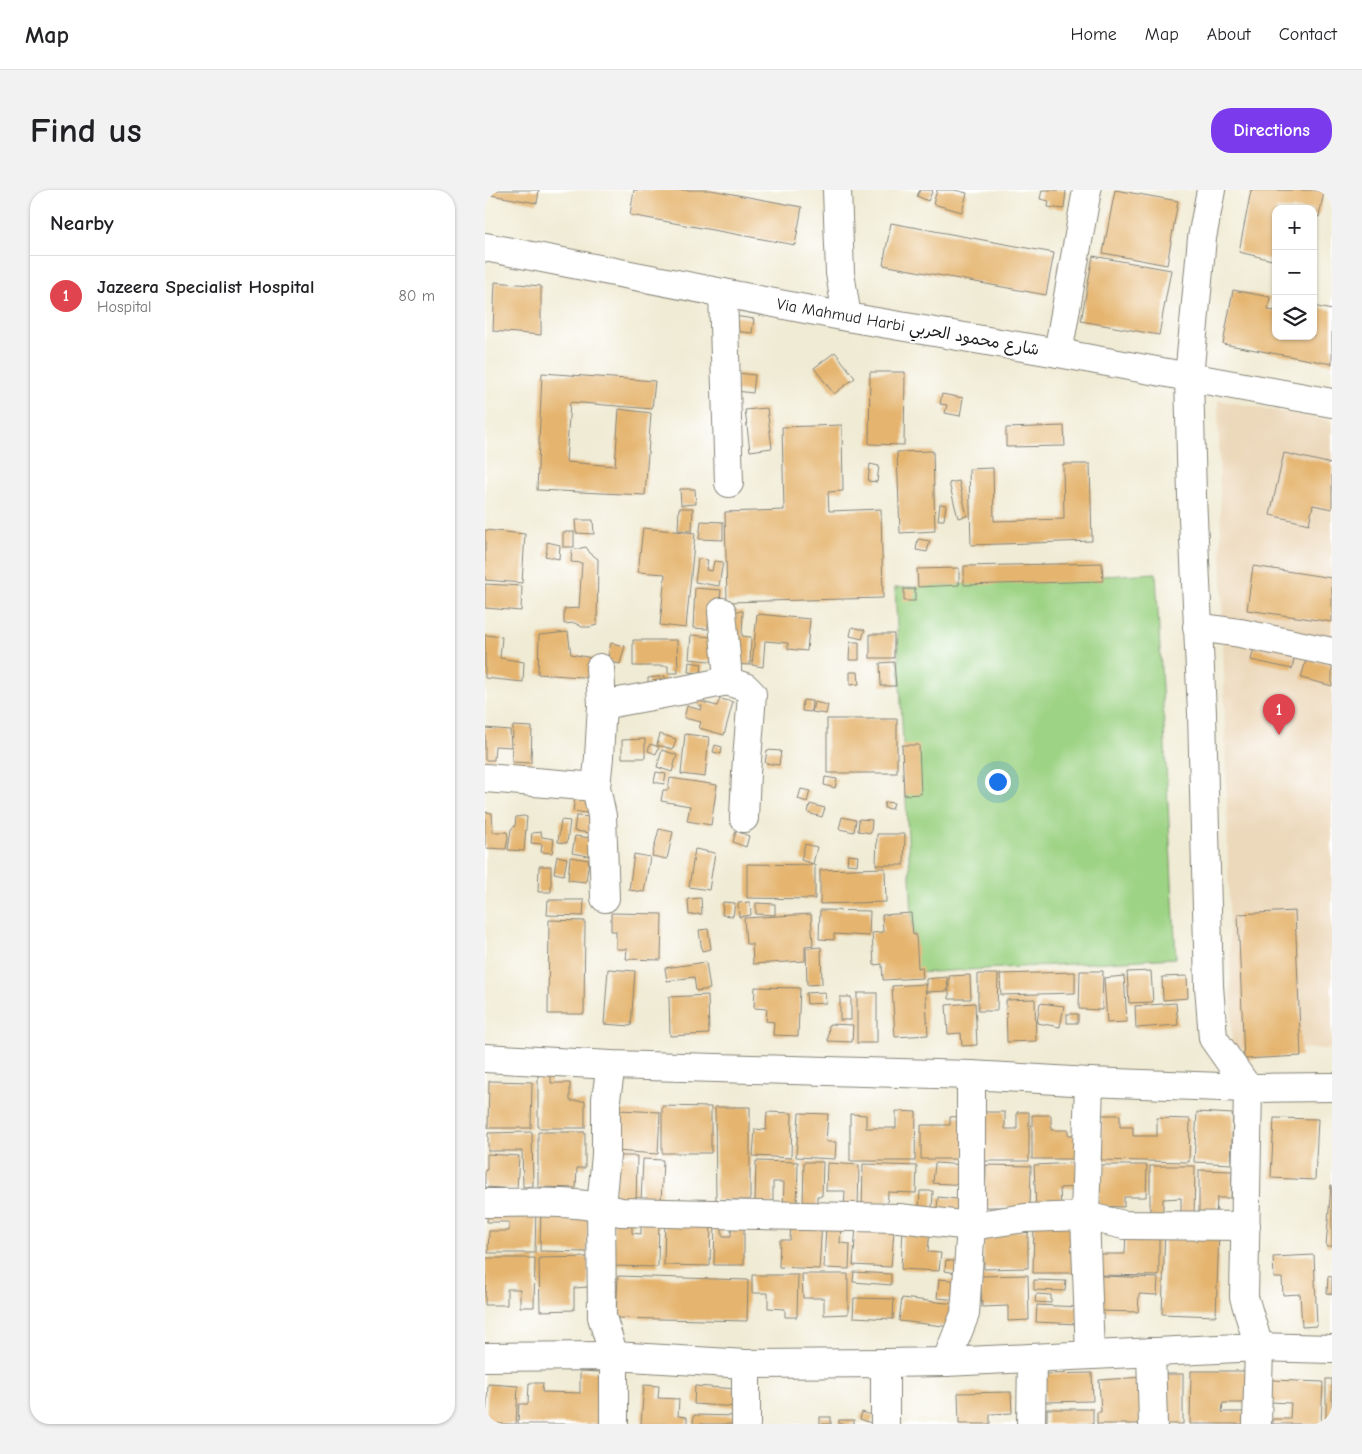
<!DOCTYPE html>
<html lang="en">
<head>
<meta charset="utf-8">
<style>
  body { margin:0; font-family:"Comic Neue","Playpen Sans Arabic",sans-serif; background:#f2f2f2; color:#202124 }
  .controls { position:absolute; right:15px; top:15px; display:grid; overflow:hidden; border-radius:10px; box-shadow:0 1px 4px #0004 }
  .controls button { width:45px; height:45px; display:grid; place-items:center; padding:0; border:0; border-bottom:1px solid #e0e0e0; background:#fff; color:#202124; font:25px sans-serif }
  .you { position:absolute; left:512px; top:591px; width:18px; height:18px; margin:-12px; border:4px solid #fff; border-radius:50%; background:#1a73e8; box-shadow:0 0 0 8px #1a73e833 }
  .badge { display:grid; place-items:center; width:32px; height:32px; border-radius:50%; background:#7c3aed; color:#fff; font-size:16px; font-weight:700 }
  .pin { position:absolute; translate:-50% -41px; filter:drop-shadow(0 1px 2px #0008) }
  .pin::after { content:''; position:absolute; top:26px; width:18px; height:15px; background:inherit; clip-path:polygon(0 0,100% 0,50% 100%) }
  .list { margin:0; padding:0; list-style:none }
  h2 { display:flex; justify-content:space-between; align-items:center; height:65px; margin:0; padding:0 20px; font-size:21px }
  h2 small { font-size:16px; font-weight:400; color:#757577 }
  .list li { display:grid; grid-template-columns:32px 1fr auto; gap:15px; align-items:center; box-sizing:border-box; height:80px; padding:0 20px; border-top:1px solid #e0e0e0 }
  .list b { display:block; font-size:19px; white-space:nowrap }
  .list p { margin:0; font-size:16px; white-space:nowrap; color:#757577 }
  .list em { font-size:16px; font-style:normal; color:#757577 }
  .icon { flex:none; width:28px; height:28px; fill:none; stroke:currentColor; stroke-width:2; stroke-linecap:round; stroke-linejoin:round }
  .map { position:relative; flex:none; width:847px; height:1234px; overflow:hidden; border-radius:20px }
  header { display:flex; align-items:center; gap:30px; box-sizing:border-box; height:70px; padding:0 25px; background:#fff; border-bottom:1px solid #e0e0e0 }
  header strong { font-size:24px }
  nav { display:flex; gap:28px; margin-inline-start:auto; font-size:18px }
  .intro { display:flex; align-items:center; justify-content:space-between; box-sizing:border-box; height:120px; padding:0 30px }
  h1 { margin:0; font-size:35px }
  .button { padding:12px 22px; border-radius:20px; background:#7c3aed; color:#fff; font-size:18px; font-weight:700 }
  main { display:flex; gap:30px; padding:0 30px }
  aside { flex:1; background:#fff; border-radius:20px; box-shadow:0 1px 4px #0004 }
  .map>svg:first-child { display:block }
  .built { fill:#ecd8ba }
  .green { fill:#9dd384; stroke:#5c7850 }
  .building { fill:#e5b570 }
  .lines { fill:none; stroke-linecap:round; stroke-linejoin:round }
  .minor-casing { stroke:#868478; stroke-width:30 }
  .minor { stroke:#fff; stroke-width:28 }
  .labels { text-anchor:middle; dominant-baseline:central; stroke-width:4.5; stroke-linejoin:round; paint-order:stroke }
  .street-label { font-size:16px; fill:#1c1c1c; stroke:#fff }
</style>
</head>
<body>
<header>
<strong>Map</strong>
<nav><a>Home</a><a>Map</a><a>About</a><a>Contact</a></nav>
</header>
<div class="intro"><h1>Find us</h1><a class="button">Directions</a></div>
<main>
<aside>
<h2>Nearby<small></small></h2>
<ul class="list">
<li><span class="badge" style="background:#e0444e">1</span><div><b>Jazeera Specialist Hospital</b><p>Hospital</p></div><em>80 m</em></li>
</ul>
</aside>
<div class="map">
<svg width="847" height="1234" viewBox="0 0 847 1234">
  <rect width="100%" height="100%" fill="#fff"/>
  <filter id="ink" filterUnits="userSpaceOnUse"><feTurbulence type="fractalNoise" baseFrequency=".02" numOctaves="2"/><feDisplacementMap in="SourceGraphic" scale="10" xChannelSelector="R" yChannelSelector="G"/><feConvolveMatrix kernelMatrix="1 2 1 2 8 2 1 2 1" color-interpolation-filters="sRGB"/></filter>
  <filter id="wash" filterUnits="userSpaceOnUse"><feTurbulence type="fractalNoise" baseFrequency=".0096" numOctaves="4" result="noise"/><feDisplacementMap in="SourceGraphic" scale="20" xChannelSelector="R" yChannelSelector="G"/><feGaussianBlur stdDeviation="1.12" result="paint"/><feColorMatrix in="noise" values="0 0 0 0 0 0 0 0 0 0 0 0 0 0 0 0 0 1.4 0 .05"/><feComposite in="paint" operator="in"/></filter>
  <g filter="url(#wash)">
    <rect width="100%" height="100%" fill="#f0ebd4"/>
    <polygon class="built" points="733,210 847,231 847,859 747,858"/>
    <polygon class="green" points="671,383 691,768 430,783 410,398"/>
    <g id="blocks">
      <g class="building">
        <polygon points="0,0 54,0 52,13 0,4"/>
        <polygon points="149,0 226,0 317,17 310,55 145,25"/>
        <polygon points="435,0 448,0 443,11 432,6"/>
        <polygon points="452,0 469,0 482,3 477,22 448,14"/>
        <polygon points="557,0 581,0 579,19 563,17 564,11 555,9"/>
        <polygon points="630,0 693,11 682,75 618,63"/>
        <polygon points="766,0 829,0 839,2 834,27 828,25 828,19 791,19 791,71 754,62"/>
        <polygon points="406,33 569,63 561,105 398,75"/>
        <polygon points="608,66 686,80 674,145 596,131"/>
        <polygon points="10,92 56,96 56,145 8,141"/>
        <polygon points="748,100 785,107 783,120 791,121 791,146 828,146 828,116 847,120 847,174 738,154"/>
        <polygon points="249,126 269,129 267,143 247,141"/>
        <polygon points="350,162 370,188 349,204 329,178"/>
        <polygon points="385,182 420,182 419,255 384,254"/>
        <polygon points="57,183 170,191 167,219 85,212 81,272 130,276 134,219 166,223 160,305 52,300"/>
        <polygon points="253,183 270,185 268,203 251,201"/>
        <polygon points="457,204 478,208 475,226 460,223 462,215 455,214"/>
        <polygon points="282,218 287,258 265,261 260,220"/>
        <polygon points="357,235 358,301 343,302 344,321 396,319 398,408 242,412 240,322 299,320 297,237"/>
        <polygon points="579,236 580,256 521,257 521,238"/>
        <polygon points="448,261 450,341 415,343 412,262"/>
        <polygon points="799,263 847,274 847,319 828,315 824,334 785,325"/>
        <polygon points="385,274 394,276 392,292 383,291"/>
        <polygon points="578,274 605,274 607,351 486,355 484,279 508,278 509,331 579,329"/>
        <polygon points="474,291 482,326 473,328 464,293"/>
        <polygon points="195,299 210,299 211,314 196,315"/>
        <polygon points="455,314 461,315 459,330 453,330"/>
        <polygon points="194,318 208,318 207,341 193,340"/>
        <polygon points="90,330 108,330 109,344 91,343"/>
        <polygon points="216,331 238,332 238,350 214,349"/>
        <polygon points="158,338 210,343 201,438 175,435 180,384 153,382"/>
        <polygon points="0,340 40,344 37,393 0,390"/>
        <rect x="78" y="342" width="11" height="15"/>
        <polygon points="433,349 445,351 442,362 431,360"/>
        <polygon points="62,352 75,355 74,369 60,366 62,359"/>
        <polygon points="101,357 105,363 113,369 112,435 105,437 97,437 90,433 79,434 79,419 94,418 97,373 86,372 87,360"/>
        <polygon points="213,369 223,370 221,380 227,381 229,371 238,372 234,396 210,392"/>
        <polygon points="617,373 618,391 479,395 479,376"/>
        <polygon points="768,376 847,388 847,432 762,420"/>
        <polygon points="474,378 474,395 433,397 432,379"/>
        <polygon points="0,394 37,396 36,421 0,418"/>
        <polygon points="210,398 236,400 234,420 224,420 223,439 208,438"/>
        <rect x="419" y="399" width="11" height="12"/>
        <polygon points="245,421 258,421 257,446 266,447 265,475 244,474"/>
        <polygon points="272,424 325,429 322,461 303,459 303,453 280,451 278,477 267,475"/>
        <polygon points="367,437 380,440 377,449 365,446"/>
        <polygon points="83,442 86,464 112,469 111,488 53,484 54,445"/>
        <rect x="385" y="444" width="24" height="24"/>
        <polygon points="0,445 17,447 15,468 39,472 38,492 0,488"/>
        <polygon points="206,445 236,448 234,472 204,469"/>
        <polygon points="148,450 192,450 193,483 183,483 183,476 148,476"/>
        <polygon points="365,452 374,452 374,470 364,470"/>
        <polygon points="126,453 140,456 135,474 122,471"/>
        <polygon points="769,458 809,469 807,479 766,470"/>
        <polygon points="821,470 847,476 847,496 816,488"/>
        <polygon points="204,472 217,474 216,483 203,482"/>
        <polygon points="409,472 411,496 396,496 395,473"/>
        <polygon points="365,482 373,482 374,494 365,495"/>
        <polygon points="180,486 180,495 163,497 163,488"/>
        <polygon points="235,509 248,512 239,545 214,538 216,532 199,528 202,516 216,520 217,516 213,515 214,511 232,516"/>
        <polygon points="318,510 327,511 326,522 317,521"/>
        <polygon points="329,512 343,515 341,524 327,522"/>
        <rect x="342" y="529" width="70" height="54"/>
        <polygon points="28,536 47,537 46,573 27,572"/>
        <polygon points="0,538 25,540 26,557 10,556 9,570 0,570"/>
        <polygon points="175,544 191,549 188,559 172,555"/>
        <polygon points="200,544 224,547 220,587 196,584"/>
        <polygon points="160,549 160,568 137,568 137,550"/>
        <polygon points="165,554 174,557 171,564 163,561"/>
        <polygon points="230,555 237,557 236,564 228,562"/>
        <polygon points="417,555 434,555 436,604 419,605"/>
        <polygon points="177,560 192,565 187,582 172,577"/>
        <polygon points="282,560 296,561 294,575 280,573"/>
        <polygon points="171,582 181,584 179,594 169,592"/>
        <polygon points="340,587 352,589 350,598 339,595"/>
        <polygon points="185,588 232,595 226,635 202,631 205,616 176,611 178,600 183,600"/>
        <polygon points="316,599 325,601 322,612 313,609"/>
        <polygon points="90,608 109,610 107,624 88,621"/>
        <polygon points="400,612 409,613 407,619 399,618"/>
        <polygon points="325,614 340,618 337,627 323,623"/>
        <polygon points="0,622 7,623 8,642 22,642 23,647 21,659 0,658"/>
        <polygon points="38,626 42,627 39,661 23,660 26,639 30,636 31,627"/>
        <polygon points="91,626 107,627 105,643 89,641"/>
        <polygon points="357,627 371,630 369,642 354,639"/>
        <polygon points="374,629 387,630 386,643 373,641"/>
        <polygon points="76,630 85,631 82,653 73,652"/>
        <polygon points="174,639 188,642 182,669 167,666"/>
        <polygon points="251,641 264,646 261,657 248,652"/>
        <polygon points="56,642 57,647 69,649 67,663 56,662 57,654 46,653 47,643"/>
        <polygon points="392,644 420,644 419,675 391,675"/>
        <polygon points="90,646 107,648 104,666 87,663"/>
        <polygon points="320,654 332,657 328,674 316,670"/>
        <polygon points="210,659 230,663 224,700 204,697"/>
        <polygon points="149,664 165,667 159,702 144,700"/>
        <polygon points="363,665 373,666 372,675 362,674"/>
        <polygon points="72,666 82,668 79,685 69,683"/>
        <polygon points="85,667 104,670 101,692 83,690"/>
        <polygon points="262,674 330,675 330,709 262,708"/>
        <polygon points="54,676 66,676 66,702 53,702"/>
        <polygon points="400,678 401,712 335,714 335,680"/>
        <polygon points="216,708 217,724 204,725 203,709"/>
        <polygon points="63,710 99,710 98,726 62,725"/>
        <polygon points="238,712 250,713 248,726 237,725"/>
        <polygon points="265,712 266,725 254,727 253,713"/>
        <polygon points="271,713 290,714 290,725 271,724"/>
        <polygon points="335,720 385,721 384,746 349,744 349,750 334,749"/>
        <polygon points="810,721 816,866 759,869 753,724"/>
        <polygon points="126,723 177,724 176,770 141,769 142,759 131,759 131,741 126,741"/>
        <polygon points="426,723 428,745 431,744 433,778 437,777 438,788 398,790 397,774 389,775 387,743 398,742 397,725"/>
        <polygon points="326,724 328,755 320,756 320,771 268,774 267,754 261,754 259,728"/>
        <polygon points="64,730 100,731 99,824 63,824"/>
        <polygon points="223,739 226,759 217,761 214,740"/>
        <polygon points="336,757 337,794 322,795 321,758"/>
        <polygon points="221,772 225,799 211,801 209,787 182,791 180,778"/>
        <polygon points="123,779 150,781 146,836 119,834"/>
        <polygon points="595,781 618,781 617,820 594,819"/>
        <polygon points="666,781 668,812 644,813 642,782"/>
        <polygon points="590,782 590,803 516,805 515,784"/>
        <polygon points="493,784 513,784 512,821 493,821"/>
        <polygon points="485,785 486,809 464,809 464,786"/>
        <polygon points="639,786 642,832 622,833 619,788"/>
        <polygon points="702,786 703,808 678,810 677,787"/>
        <polygon points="462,787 463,801 441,802 441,789"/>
        <polygon points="440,794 443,845 410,847 407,796"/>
        <polygon points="270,797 315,798 313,846 288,845 289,832 281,831 282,819 269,818"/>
        <polygon points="340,802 341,813 322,814 321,803"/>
        <rect x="372" y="803" width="20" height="50"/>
        <polygon points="223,805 224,844 185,846 184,807"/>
        <rect x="355" y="807" width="11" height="23"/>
        <polygon points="550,809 551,851 522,852 521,810"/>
        <polygon points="490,813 492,855 477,856 476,843 463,844 461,815"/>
        <polygon points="555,813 579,816 575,837 552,833"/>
        <polygon points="691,813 693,835 651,838 650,816"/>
        <rect x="582" y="824" width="11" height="9"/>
        <polygon points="344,834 368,835 367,852 343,851"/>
        <polygon points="53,880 66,880 66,893 85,893 85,911 100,911 100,938 53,938"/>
        <polygon points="4,891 47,892 46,938 3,938"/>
        <polygon points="177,916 226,917 226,963 177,963"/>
        <polygon points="230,917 265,917 265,1010 231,1010"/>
        <polygon points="133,920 175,922 173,964 130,961"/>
        <polygon points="411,921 431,922 430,971 365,971 365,924 381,925 381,938 411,938"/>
        <polygon points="282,922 307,923 306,968 268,966 270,939 281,940"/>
        <polygon points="497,922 520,922 520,939 532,939 532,922 544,922 544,971 496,971"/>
        <polygon points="712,922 748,924 746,974 709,972"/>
        <polygon points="314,923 343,924 341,952 351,952 350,969 311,967"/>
        <polygon points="547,925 566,925 566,940 583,940 583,945 595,945 595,969 547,969"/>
        <polygon points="617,925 635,925 635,937 648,937 648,946 672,946 672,928 705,929 704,972 616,970"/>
        <polygon points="481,926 480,969 436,969 436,935 465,935 465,927"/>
        <polygon points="789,928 833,929 830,990 786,988"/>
        <polygon points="47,942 48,996 38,997 37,961 3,961 3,943"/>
        <polygon points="53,942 100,942 100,978 92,978 91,998 53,997"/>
        <polygon points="2,964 34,966 32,999 0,997 0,980 2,980"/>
        <polygon points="130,966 152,966 151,1017 129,1017"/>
        <polygon points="158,969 178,970 176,1013 156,1012"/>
        <polygon points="271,971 313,972 312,1020 298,1020 299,992 288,992 288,1014 270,1013"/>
        <polygon points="319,972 338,972 337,1006 332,1006 332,1016 318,1016"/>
        <polygon points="342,973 374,975 373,1021 359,1021 360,1001 341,1001"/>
        <polygon points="450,973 481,975 481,995 448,993"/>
        <polygon points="592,973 593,997 575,998 576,1018 551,1019 549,975"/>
        <polygon points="378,974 432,976 431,1003 403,1002 402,1022 377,1022"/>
        <polygon points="501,975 546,976 545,1017 500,1017"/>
        <polygon points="614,975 662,975 661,1007 639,1007 639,1017 613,1016"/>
        <polygon points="665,976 710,976 709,1029 696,1029 696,1008 678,1009 678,1028 665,1028"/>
        <polygon points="714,980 747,981 746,1008 732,1008 731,1028 714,1028"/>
        <polygon points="846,995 847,995 847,1056 841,1056"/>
        <polygon points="435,1001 448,1001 447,1020 434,1020"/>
        <polygon points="453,1007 481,1010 479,1022 452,1020"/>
        <polygon points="3,1015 51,1015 50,1063 3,1063 4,1041 24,1041 24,1032 2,1032"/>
        <polygon points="56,1015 103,1016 102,1062 55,1061"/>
        <polygon points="180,1027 226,1028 225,1076 179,1075"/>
        <polygon points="129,1029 147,1029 147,1043 156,1044 156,1029 174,1029 173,1077 128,1076"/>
        <polygon points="247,1029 259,1029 259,1075 229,1075 230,1030 237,1030 237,1046 246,1046"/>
        <polygon points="410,1029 406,1077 368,1075 371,1037"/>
        <polygon points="306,1031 337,1033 334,1079 294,1077 295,1050 305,1050"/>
        <polygon points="549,1033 594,1033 594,1083 548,1083"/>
        <polygon points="341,1034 356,1034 355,1053 365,1054 364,1079 339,1078"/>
        <polygon points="418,1038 445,1040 443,1062 456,1063 454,1081 416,1079"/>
        <polygon points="680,1039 734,1041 731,1126 677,1124"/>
        <polygon points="641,1040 674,1041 674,1086 614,1085 615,1064 640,1064"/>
        <polygon points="498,1041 543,1041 543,1078 499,1079"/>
        <polygon points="829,1065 832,1136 817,1137 815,1104 798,1105 797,1088 789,1088 788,1067"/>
        <polygon points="103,1067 103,1097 89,1098 89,1120 55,1121 54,1068"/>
        <polygon points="1,1068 50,1068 49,1117 35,1117 35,1099 22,1099 22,1115 0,1115"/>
        <polygon points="461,1070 478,1073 477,1084 460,1081"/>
        <polygon points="369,1082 406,1084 406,1095 368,1092"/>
        <polygon points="317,1084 363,1084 363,1124 339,1125 339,1108 318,1108"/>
        <polygon points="267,1085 313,1085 312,1127 300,1127 300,1119 283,1118 283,1103 267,1103"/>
        <polygon points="543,1085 544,1130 523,1131 523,1116 497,1117 496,1086"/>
        <polygon points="133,1086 263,1090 262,1131 131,1128"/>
        <polygon points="616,1086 673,1088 672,1105 654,1104 653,1122 615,1121"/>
        <polygon points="843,1086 847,1087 847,1104 842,1103"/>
        <polygon points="454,1089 477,1091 475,1110 452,1108"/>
        <polygon points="549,1090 581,1091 580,1101 549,1100"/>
        <polygon points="551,1104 566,1105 566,1113 550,1112"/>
        <polygon points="369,1108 409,1109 408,1129 368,1127"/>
        <polygon points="417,1108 470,1114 467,1137 414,1131"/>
        <polygon points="552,1115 594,1117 592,1134 551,1132"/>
        <polygon points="95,1181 117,1182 115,1234 33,1234 34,1214 43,1214 44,1193 58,1193 57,1202 95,1203"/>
        <polygon points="706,1181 763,1181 763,1213 738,1213 737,1222 761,1222 760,1234 705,1234"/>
        <polygon points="607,1183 608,1211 560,1212 560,1184"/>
        <rect x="677" y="1184" width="21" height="50"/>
        <polygon points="659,1187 660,1234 612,1234 612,1222 616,1222 614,1190"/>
        <rect x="841" y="1189" width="6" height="45"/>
        <polygon points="787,1190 838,1192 836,1234 788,1234 788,1229 805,1229 806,1213 786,1212"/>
        <polygon points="3,1194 33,1196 31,1234 1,1234"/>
        <polygon points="159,1195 174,1196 173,1208 194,1209 193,1226 202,1227 202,1234 156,1234"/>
        <polygon points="210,1196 253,1199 252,1217 209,1214"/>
        <polygon points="526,1202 527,1223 505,1224 505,1234 474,1234 473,1203"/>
        <rect x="562" y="1219" width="46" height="15"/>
        <polygon points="377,1222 389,1226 386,1233 375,1229"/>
        <polygon points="209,1225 251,1226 251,1234 208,1234"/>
        <rect x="335" y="1227" width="11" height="7"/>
        <rect x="354" y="1230" width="15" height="4"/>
      </g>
    </g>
  </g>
  <g filter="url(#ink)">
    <use href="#blocks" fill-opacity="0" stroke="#868478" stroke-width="1"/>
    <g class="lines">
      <g class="minor-casing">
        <g id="minor">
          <polyline points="352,0 355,83 362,127"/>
          <polyline points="726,0 717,48 704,187 707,306 717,523 724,796 728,848 763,898 759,1107 774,1157 772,1234"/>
          <polyline points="0,57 362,127 573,163 847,213"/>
          <polyline points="238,103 244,293"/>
          <polyline points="573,163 602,0"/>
          <polyline points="237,422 242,477 242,491 260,497 267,504 261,583 259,628"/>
          <polyline points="712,437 755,443 847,462"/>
          <polyline points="115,478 117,515 114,567 111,597 117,626 120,708"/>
          <polyline points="117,515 194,501 242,491"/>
          <polyline points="0,588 111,597"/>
          <polyline points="0,868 126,875 486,885 604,892 763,898 847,897"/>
          <polyline points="126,875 121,909 121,965 116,1016 117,1127 129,1166 129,1234"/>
          <polyline points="604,892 600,1026 605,1165"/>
          <path d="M0,1013C45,1013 92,1009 136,1022L414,1028L486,1036L540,1028L600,1026L639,1035L761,1036"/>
          <polyline points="666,1162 668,1234"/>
          <polyline points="0,1167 129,1166 261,1174 400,1173 461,1172 774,1157 847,1159"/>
          <polyline points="461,1172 480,1124 486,1036 486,885"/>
          <polyline points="400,1173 400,1234"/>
          <polyline points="261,1234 261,1174"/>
          <polyline points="546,1234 547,1168"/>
        </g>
      </g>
      <use href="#minor" class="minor"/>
    </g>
  </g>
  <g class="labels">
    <g class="street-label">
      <text transform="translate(423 137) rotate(10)">Via Mahmud Harbi شارع محمود الحربي</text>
    </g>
  </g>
</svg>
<div class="controls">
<button>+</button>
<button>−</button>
<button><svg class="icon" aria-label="layers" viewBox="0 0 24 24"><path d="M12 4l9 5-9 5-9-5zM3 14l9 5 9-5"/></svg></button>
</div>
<div class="you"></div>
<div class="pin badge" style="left:794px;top:545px;background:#e0444e">1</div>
</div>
</main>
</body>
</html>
